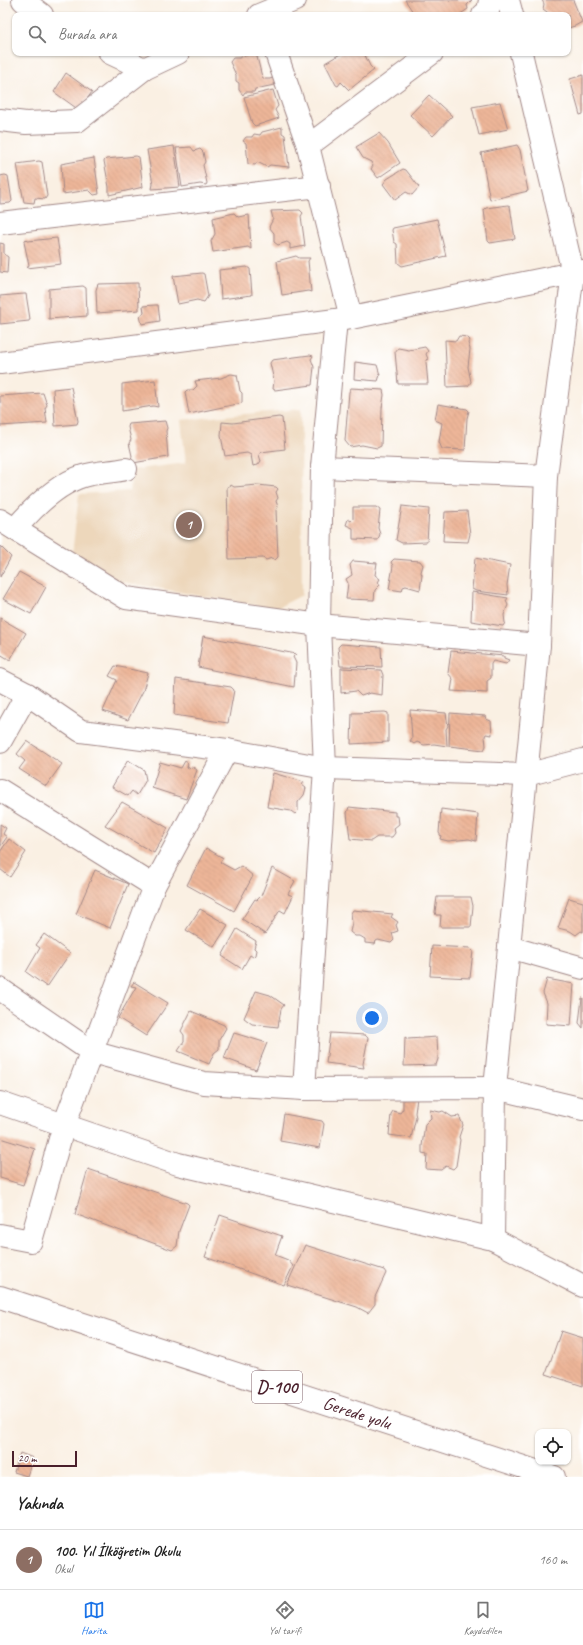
<!DOCTYPE html>
<html lang="tr">
<head>
<meta charset="utf-8">
<style>
  body { margin:0; font-family:Caveat,sans-serif; background:#f2f2f2; color:#222 }
  .controls { position:absolute; right:12px; bottom:12px; display:grid; overflow:hidden; border-radius:8px; box-shadow:0 1px 3px #0004 }
  .controls button { width:36px; height:36px; display:grid; place-items:center; padding:0; border:0; border-bottom:1px solid #e0e0e0; background:#fff; color:#222; font:20px sans-serif }
  .scale { position:absolute; left:12px; bottom:10px; width:65px; box-sizing:border-box; padding-left:4px; border:2px solid #4a1f2b; border-top:0; font-size:11px; line-height:14px; white-space:nowrap; color:#4a1f2b; -webkit-text-stroke:3px #fff; paint-order:stroke }
  .you { position:absolute; left:372px; top:1018px; width:14px; height:14px; margin:-10px; border:3px solid #fff; border-radius:50%; background:#1a73e8; box-shadow:0 0 0 6px #1a73e833 }
  .badge { display:grid; place-items:center; width:26px; height:26px; border-radius:50%; background:#1a73e8; color:#fff; font-size:13px; font-weight:700 }
  .pin { position:absolute; translate:-50% -50%; border:2px solid #fff; box-shadow:0 1px 4px #0006 }
  .list { margin:0; padding:0; list-style:none }
  h2 { display:flex; justify-content:space-between; align-items:center; height:52px; margin:0; padding:0 16px; font-size:17px }
  h2 small { font-size:13px; font-weight:400; color:#767676 }
  .list li { display:grid; grid-template-columns:26px 1fr auto; gap:12px; align-items:center; box-sizing:border-box; height:60px; padding:0 16px; border-top:1px solid #e0e0e0 }
  .list b { display:block; font-size:15px; white-space:nowrap }
  .list p { margin:0; font-size:13px; white-space:nowrap; color:#767676 }
  .list em { font-size:13px; font-style:normal; color:#767676 }
  .icon { flex:none; width:22px; height:22px; fill:none; stroke:currentColor; stroke-width:2; stroke-linecap:round; stroke-linejoin:round }
  .map { position:relative; flex:none; width:583px; height:1477px; overflow:hidden }
  .search { position:absolute; background:#fff; box-shadow:0 1px 3px #0004; left:12px; right:12px; top:12px; height:44px; display:flex; align-items:center; gap:10px; box-sizing:border-box; padding:0 14px; border-radius:8px; color:#767676; font-size:15px }
  .sheet { height:112px; background:#fff }
  nav { display:flex; justify-content:space-around; align-items:center; box-sizing:border-box; height:56px; border-top:1px solid #e0e0e0; background:#fff; font-size:11px; color:#767676 }
  nav a { display:grid; justify-items:center; gap:2px }
  nav .on { color:#1a73e8 }
  .map>svg:first-child { display:block }
  .built { fill:#edd7bb }
  .building { fill:url(#building-back-hatch) }
  .lines { fill:none; stroke-linecap:round; stroke-linejoin:round }
  .minor-casing { stroke:#a28887; stroke-width:24 }
  .major-casing { stroke:#a28887; stroke-width:24 }
  .minor { stroke:#fff; stroke-width:22 }
  .major { stroke:#fff; stroke-width:22 }
  .labels { text-anchor:middle; dominant-baseline:central; stroke-width:3.5; stroke-linejoin:round; paint-order:stroke }
  .shield { fill:#fff; stroke:#80626b; stroke-width:1 }
  .shield-label { font-size:18px; font-weight:bold; fill:#4a1f2b }
  .street-label { font-size:19px; fill:#4a1f2b; stroke:#fff }
</style>
</head>
<body>
<div class="map">
<svg width="583" height="1477" viewBox="0 0 583 1477">
  <defs>
    <pattern id="building-back-hatch" width="6" height="6" patternUnits="userSpaceOnUse"><rect width="6" height="6" fill="#edb699"/><path d="M-1 5l2 2M0 0l6 6M5-1l2 2" fill="none" stroke="#cd9c84"/></pattern>
  </defs>
  <rect width="100%" height="100%" fill="#fff"/>
  <filter id="ink" filterUnits="userSpaceOnUse"><feTurbulence type="fractalNoise" baseFrequency=".025" numOctaves="2"/><feDisplacementMap in="SourceGraphic" scale="8" xChannelSelector="R" yChannelSelector="G"/><feConvolveMatrix kernelMatrix="1 2 1 2 8 2 1 2 1" color-interpolation-filters="sRGB"/></filter>
  <filter id="wash" filterUnits="userSpaceOnUse"><feTurbulence type="fractalNoise" baseFrequency=".012" numOctaves="4" result="noise"/><feDisplacementMap in="SourceGraphic" scale="16" xChannelSelector="R" yChannelSelector="G"/><feGaussianBlur stdDeviation="0.9" result="paint"/><feColorMatrix in="noise" values="0 0 0 0 0 0 0 0 0 0 0 0 0 0 0 0 0 1.4 0 .05"/><feComposite in="paint" operator="in"/></filter>
  <g filter="url(#wash)">
    <rect width="100%" height="100%" fill="#faf0e3"/>
    <polygon class="built" points="301,409 302,595 275,609 117,581 72,555 79,494 130,491 131,470 186,463 181,420"/>
    <g id="blocks">
      <g class="building">
        <polygon points="405,0 472,0 467,5 468,9 459,15 415,15"/>
        <polygon points="542,0 573,0 582,22 575,26 568,28 568,15 551,15 543,9 544,4"/>
        <polygon points="252,53 256,53 262,77 265,79 270,79 281,74 284,83 255,89 254,92 245,92 243,95 239,90 239,83 236,81 236,75 230,62 233,58 239,58"/>
        <polygon points="342,53 364,53 370,66 374,70 349,90 341,82 338,86 336,85 325,63"/>
        <polygon points="66,73 92,92 79,110 54,92"/>
        <polygon points="583,75 583,114 580,115 570,79"/>
        <polygon points="273,90 278,106 275,110 279,118 255,126 252,123 244,97"/>
        <polygon points="429,95 452,116 433,136 410,115"/>
        <polygon points="500,102 508,129 479,135 472,107"/>
        <polygon points="282,127 282,133 285,135 289,167 270,165 267,167 257,162 255,165 248,164 246,143 243,141 246,137 252,137 254,134 260,135 262,132"/>
        <polygon points="379,133 388,143 400,163 378,178 371,169 373,166 371,162 363,158 356,147"/>
        <polygon points="517,145 520,150 528,191 490,200 481,153"/>
        <polygon points="174,146 180,187 152,189 153,184 147,150"/>
        <polygon points="191,147 194,151 200,149 203,152 205,162 203,165 207,183 206,185 200,184 182,187 176,148"/>
        <polygon points="136,156 139,157 143,187 109,195 109,187 104,161 106,159"/>
        <polygon points="94,158 99,194 94,195 89,190 63,194 61,164"/>
        <polygon points="39,161 42,162 47,196 45,199 35,198 34,203 24,202 17,164"/>
        <polygon points="403,169 406,170 419,187 412,195 406,192 395,200 383,184 387,179"/>
        <polygon points="5,175 8,176 12,201 10,203 0,204 0,176"/>
        <polygon points="508,205 510,206 515,239 490,243 488,241 484,210 486,208"/>
        <polygon points="300,210 303,213 301,216 305,246 290,249 290,244 287,242 278,245 274,242 274,233 269,227 273,219 271,211"/>
        <polygon points="234,213 238,217 249,215 251,249 248,247 213,252 211,241 215,234 213,218"/>
        <polygon points="437,219 446,256 402,266 398,263 397,244 394,242 392,230 393,228"/>
        <polygon points="57,238 61,264 27,268 29,265 24,242 26,239 28,241"/>
        <polygon points="0,243 4,244 4,254 8,257 7,273 0,272"/>
        <polygon points="296,256 299,258 310,258 308,261 311,292 308,291 282,295 277,261"/>
        <polygon points="247,267 250,269 252,295 221,299 219,270"/>
        <polygon points="202,273 204,274 208,296 204,302 197,300 178,304 173,276"/>
        <polygon points="138,283 139,310 97,313 96,290 98,284"/>
        <polygon points="83,286 86,288 87,316 49,319 49,289"/>
        <polygon points="24,294 26,294 30,319 29,321 0,324 0,296"/>
        <polygon points="155,305 158,305 160,321 142,324 140,316 144,313 143,306"/>
        <polygon points="459,336 467,337 470,340 468,343 470,349 468,367 471,382 468,386 447,387 445,340 456,341"/>
        <polygon points="425,347 428,351 426,354 428,359 426,362 428,384 398,384 395,352 398,348 409,350"/>
        <polygon points="310,355 313,356 311,359 314,367 312,385 275,390 273,389 274,381 270,363 272,360"/>
        <polygon points="355,362 377,365 380,375 378,381 354,379"/>
        <polygon points="231,374 237,375 240,391 242,393 242,403 189,414 185,392 187,390 193,390 197,386 195,381 221,378"/>
        <polygon points="155,380 158,407 153,406 122,411 122,384"/>
        <polygon points="71,387 78,421 77,424 55,426 53,389"/>
        <polygon points="351,388 383,390 384,395 382,408 381,446 377,448 362,445 350,447 345,441 349,392"/>
        <polygon points="43,393 47,405 45,408 47,423 0,426 0,396"/>
        <polygon points="438,404 467,409 469,411 467,418 465,450 442,449 439,442 442,423 435,420"/>
        <polygon points="279,417 282,418 285,449 261,452 259,455 261,461 258,465 253,466 251,455 247,453 225,456 221,436 222,422 233,423"/>
        <polygon points="165,421 167,428 166,431 168,457 133,463 131,461 132,456 129,443 131,440 128,427 129,424"/>
        <polygon points="231,485 234,487 258,485 276,487 278,489 276,492 278,498 276,501 278,507 276,510 278,557 275,560 272,558 266,560 263,558 229,559 227,487"/>
        <polygon points="402,506 429,509 427,542 402,543 396,540"/>
        <polygon points="353,507 376,507 380,510 378,528 380,534 378,540 353,539 353,528 346,525 348,519 351,521 353,519"/>
        <polygon points="467,511 470,534 468,542 443,541 445,512"/>
        <polygon points="0,546 11,557 0,577"/>
        <polygon points="475,558 510,565 507,585 508,595 476,591 472,589"/>
        <polygon points="394,559 420,561 423,565 421,572 422,575 420,590 406,586 403,587 402,591 389,589 393,566 391,562"/>
        <polygon points="353,561 377,563 375,575 380,579 378,582 380,585 375,590 374,600 346,599 348,583 346,579 352,575 350,565"/>
        <polygon points="19,572 46,587 31,614 3,599"/>
        <polygon points="472,592 508,598 506,601 508,605 504,615 505,623 503,626 471,621"/>
        <polygon points="0,618 26,633 10,660 0,654"/>
        <polygon points="203,636 296,654 293,657 296,663 294,687 198,667"/>
        <polygon points="341,644 381,647 382,667 340,666 338,647"/>
        <polygon points="451,651 504,656 504,658 509,660 506,664 493,661 491,664 491,678 487,681 487,693 451,691 453,679 448,673"/>
        <polygon points="115,666 148,673 143,691 128,720 103,711 117,680 109,676"/>
        <polygon points="341,668 381,670 383,675 382,695 370,693 361,696 356,691 341,693"/>
        <polygon points="176,679 231,687 234,690 228,723 174,715"/>
        <polygon points="410,710 446,713 448,726 446,729 447,746 434,744 424,745 417,742 414,744 410,741 412,738"/>
        <polygon points="385,712 388,713 388,742 351,744 352,713"/>
        <polygon points="450,713 485,716 486,719 491,721 492,735 486,734 485,736 486,746 484,750 449,746"/>
        <polygon points="27,741 62,764 46,786 19,769 25,761 17,754"/>
        <polygon points="128,760 144,770 146,780 137,795 132,791 128,796 112,787"/>
        <polygon points="185,761 188,763 187,768 193,767 197,770 186,799 152,788 160,762 181,768"/>
        <polygon points="273,773 304,782 302,785 306,788 304,795 298,802 298,811 295,814 291,811 267,807"/>
        <polygon points="122,802 168,828 154,853 105,825"/>
        <polygon points="349,807 395,812 395,816 398,816 399,824 394,828 395,833 392,837 377,837 371,841 350,839 347,813"/>
        <polygon points="441,809 478,814 476,841 469,839 448,841 440,839 441,836 439,833"/>
        <polygon points="0,824 6,828 3,834 7,837 0,847"/>
        <polygon points="9,839 26,852 10,877 0,869 0,852"/>
        <polygon points="206,848 223,858 220,862 223,864 234,870 241,866 253,876 234,911 187,885"/>
        <polygon points="272,868 295,881 288,894 293,896 285,913 280,910 265,934 242,919 255,899 257,900 261,896"/>
        <polygon points="95,870 128,884 110,928 76,914"/>
        <polygon points="437,897 471,897 473,906 471,927 440,927 441,915 436,915 435,912"/>
        <polygon points="569,898 583,902 583,932 581,931 576,935 570,931 558,928"/>
        <polygon points="200,909 228,925 214,947 186,930"/>
        <polygon points="353,910 393,914 391,917 398,922 396,925 398,931 392,933 394,940 391,943 378,940 376,941 375,944 365,943 365,939 360,936 355,936 350,932 352,923 351,913"/>
        <polygon points="237,929 256,941 254,948 256,950 255,955 253,957 250,955 242,969 222,956"/>
        <polygon points="44,934 70,953 47,987 26,972 40,948 36,945"/>
        <polygon points="432,946 470,948 473,951 470,978 430,976"/>
        <polygon points="547,979 574,984 571,1026 546,1024 547,1003 543,993"/>
        <polygon points="134,982 168,1003 146,1036 118,1018 136,987 131,986"/>
        <polygon points="256,991 270,995 284,1005 281,1009 278,1027 252,1024 244,1018"/>
        <polygon points="582,998 583,998 583,1028 579,1023"/>
        <polygon points="191,1011 224,1025 226,1028 219,1040 219,1049 214,1053 209,1064 178,1051 184,1042 184,1035 181,1031"/>
        <polygon points="234,1033 267,1043 256,1070 224,1058"/>
        <polygon points="330,1033 365,1035 368,1038 363,1064 364,1068 326,1063"/>
        <polygon points="405,1037 408,1039 437,1037 438,1059 436,1065 404,1066"/>
        <polygon points="403,1097 417,1098 415,1113 416,1117 411,1138 389,1135 391,1114 393,1111 400,1113 403,1109"/>
        <polygon points="430,1110 440,1112 443,1111 452,1117 459,1116 463,1125 459,1137 460,1140 456,1166 453,1169 446,1166 441,1170 426,1169 427,1154 422,1153 422,1146 425,1124 431,1118"/>
        <polygon points="284,1114 322,1121 324,1124 320,1148 280,1141"/>
        <polygon points="0,1138 35,1149 23,1185 0,1178"/>
        <polygon points="88,1169 187,1203 189,1205 179,1231 177,1246 172,1250 75,1214"/>
        <polygon points="220,1215 282,1236 275,1255 288,1260 293,1266 284,1285 205,1257"/>
        <polygon points="305,1245 384,1270 386,1273 375,1297 375,1304 368,1313 357,1307 287,1285"/>
        <polygon points="561,1331 583,1338 583,1386 546,1374"/>
        <polygon points="20,1453 33,1458 27,1476 14,1472"/>
      </g>
    </g>
  </g>
  <g filter="url(#ink)">
    <use href="#blocks" fill-opacity="0" stroke="#a28887" stroke-width="1"/>
    <g class="lines">
      <g class="minor-casing">
        <g id="minor">
          <polyline points="23,0 42,15"/>
          <polyline points="508,0 512,15"/>
          <polyline points="259,15 295,0"/>
          <polyline points="483,15 488,11 490,0"/>
          <polyline points="110,53 144,69"/>
          <polyline points="276,53 308,146 351,318"/>
          <polyline points="521,53 573,273 546,476 539,645 495,1088 493,1239 583,1286"/>
          <polyline points="0,120 26,123 77,121 144,69 178,53"/>
          <polyline points="308,146 432,53"/>
          <polyline points="0,223 319,186"/>
          <polyline points="0,363 351,318 583,271"/>
          <polyline points="322,467 546,476"/>
          <polyline points="0,520 126,598 319,625 539,645"/>
          <path d="M15,529C32,509 57,484 83,476C96,472 112,472 126,469"/>
          <polyline points="0,680 27,694 81,731 227,750 325,768 526,775 583,760"/>
          <polyline points="0,742 27,694"/>
          <polyline points="0,790 154,886"/>
          <polyline points="509,947 583,968"/>
          <polyline points="0,989 92,1052 204,1083 304,1089 495,1088 583,1109"/>
          <polyline points="304,1089 325,768 319,625 322,467 336,320"/>
          <polyline points="0,1103 178,1164 493,1239"/>
          <polyline points="0,1235 31,1241 64,1125 154,886 227,750"/>
        </g>
      </g>
      <g class="major-casing">
        <polyline id="major" points="0,1297 554,1477"/>
      </g>
      <use href="#minor" class="minor"/>
      <use href="#major" class="major"/>
    </g>
  </g>
  <g class="labels">
    <rect class="shield" x="252" y="1371" width="50" height="32" rx="3"/>
    <g class="shield-label">
      <text x="277" y="1387">D-100</text>
    </g>
    <g class="street-label">
      <text transform="translate(357 1413) rotate(18)">Gerede yolu</text>
    </g>
  </g>
</svg>
<div class="controls">
<button><svg class="icon" aria-label="locate" viewBox="0 0 24 24"><circle cx="12" cy="12" r="6"/><path d="M12 2v4M12 18v4M2 12h4M18 12h4"/></svg></button>
</div>
<div class="scale">20 m</div>
<div class="you"></div>
<div class="pin badge" style="left:189px;top:525px;background:#8d6e63">1</div>
<div class="search"><svg class="icon" aria-label="search" viewBox="0 0 24 24"><circle cx="10" cy="10" r="6"/><path d="M15 15l6 6"/></svg>Burada ara</div>
</div>
<section class="sheet">
<h2>Yakında<small></small></h2>
<ul class="list">
<li><span class="badge" style="background:#8d6e63">1</span><div><b>100. Yıl İlköğretim Okulu</b><p>Okul</p></div><em>160 m</em></li>
</ul>
</section>
<nav>
<a class="on"><svg class="icon" aria-label="map" viewBox="0 0 24 24"><path d="M3 6l6-2 6 2 6-2v14l-6 2-6-2-6 2zM9 4v14M15 6v14"/></svg>Harita</a>
<a><svg class="icon" aria-label="directions" viewBox="0 0 24 24"><path d="M12 3l9 9-9 9-9-9zM9 14v-3h6M13 9l2 2-2 2"/></svg>Yol tarifi</a>
<a><svg class="icon" aria-label="saved" viewBox="0 0 24 24"><path d="M7 4h10v16l-5-4-5 4z"/></svg>Kaydedilen</a>
</nav>
</body>
</html>
